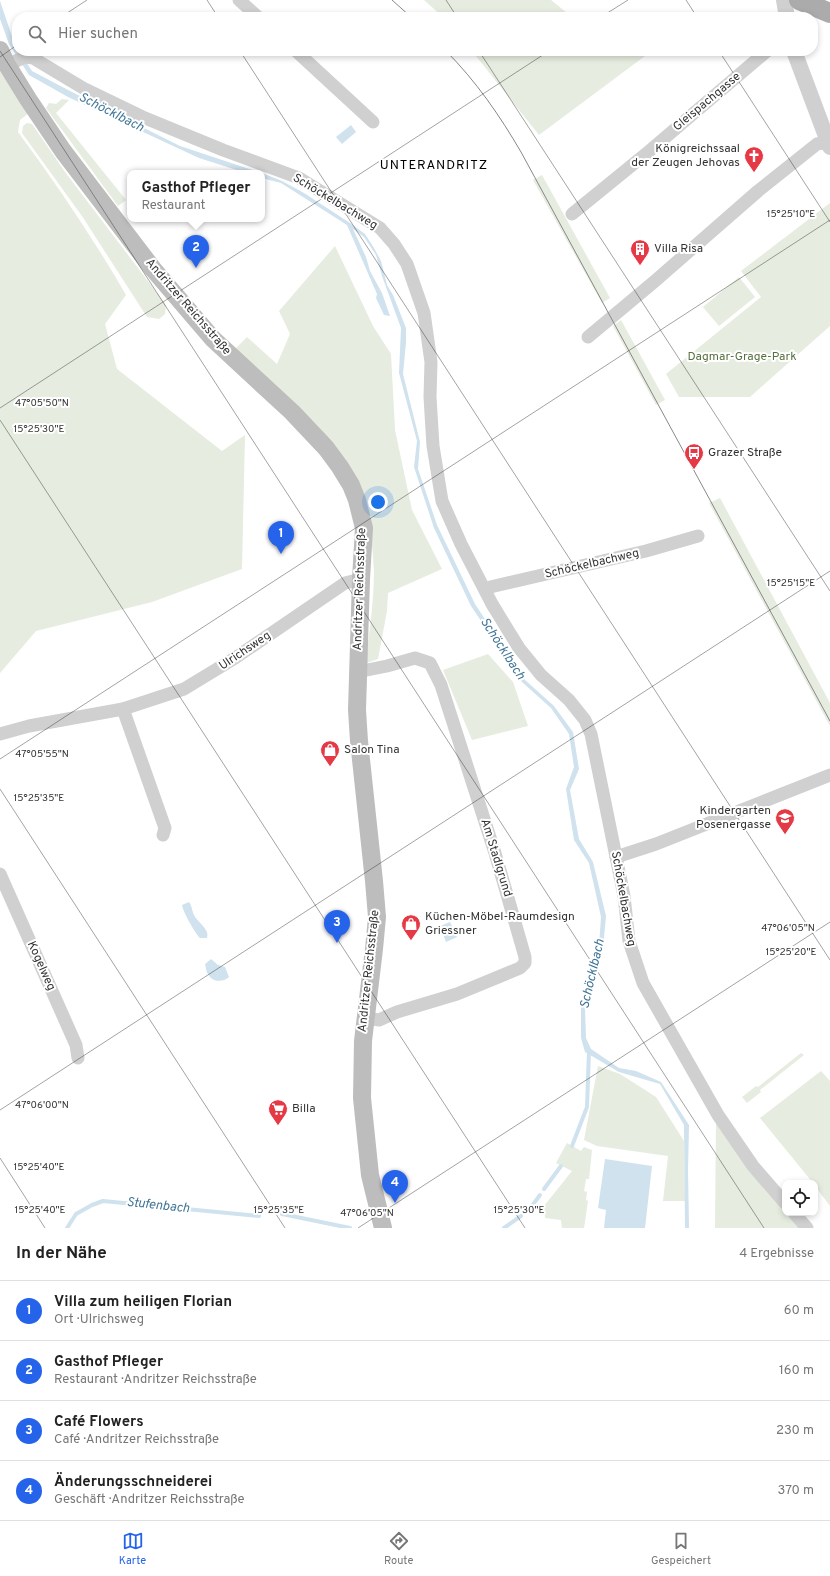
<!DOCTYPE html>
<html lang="de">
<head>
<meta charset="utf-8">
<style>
  body { margin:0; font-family:Overpass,sans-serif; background:#f6f6f6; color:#222 }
  .controls { position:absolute; right:12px; bottom:12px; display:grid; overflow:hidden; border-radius:8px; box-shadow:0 2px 6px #0003 }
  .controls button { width:36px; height:36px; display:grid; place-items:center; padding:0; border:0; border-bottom:1px solid #e0e0e0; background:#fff; color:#222; font:20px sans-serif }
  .you { position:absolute; left:378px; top:502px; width:14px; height:14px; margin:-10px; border:3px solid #fff; border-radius:50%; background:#1a73e8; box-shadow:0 0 0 6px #1a73e833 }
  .badge { display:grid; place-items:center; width:26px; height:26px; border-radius:50%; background:#2563eb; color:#fff; font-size:13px; font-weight:700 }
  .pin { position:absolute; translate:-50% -33px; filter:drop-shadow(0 1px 2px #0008) }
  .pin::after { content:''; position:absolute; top:21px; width:14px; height:12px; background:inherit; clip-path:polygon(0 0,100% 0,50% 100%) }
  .popup { position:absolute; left:127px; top:170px; width:138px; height:52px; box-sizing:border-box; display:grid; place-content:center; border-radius:8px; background:#fff; filter:drop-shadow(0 1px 3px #0005); font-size:13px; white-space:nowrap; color:#767676 }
  .popup b { font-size:15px; color:#222 }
  .popup::after { content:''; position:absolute; left:50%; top:100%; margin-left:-8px; border:8px solid transparent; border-top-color:#fff }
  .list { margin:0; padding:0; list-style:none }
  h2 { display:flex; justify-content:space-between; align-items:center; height:52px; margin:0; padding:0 16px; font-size:17px }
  h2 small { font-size:13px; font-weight:400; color:#767676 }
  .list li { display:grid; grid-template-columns:26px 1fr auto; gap:12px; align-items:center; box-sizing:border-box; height:60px; padding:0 16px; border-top:1px solid #e0e0e0 }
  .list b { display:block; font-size:15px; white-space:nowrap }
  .list p { margin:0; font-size:13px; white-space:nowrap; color:#767676 }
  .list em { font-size:13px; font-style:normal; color:#767676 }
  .icon { flex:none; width:22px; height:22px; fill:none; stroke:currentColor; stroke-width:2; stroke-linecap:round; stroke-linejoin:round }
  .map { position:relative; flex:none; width:830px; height:1228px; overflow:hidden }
  .search { position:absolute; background:#fff; box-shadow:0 2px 6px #0003; left:12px; right:12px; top:12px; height:44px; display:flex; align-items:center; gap:10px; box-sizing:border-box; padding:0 14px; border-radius:16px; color:#767676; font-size:15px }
  .sheet { height:292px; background:#fff }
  nav { display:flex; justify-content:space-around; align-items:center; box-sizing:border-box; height:56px; border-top:1px solid #e0e0e0; background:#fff; font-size:11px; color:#767676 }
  nav a { display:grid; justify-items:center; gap:2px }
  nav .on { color:#2563eb }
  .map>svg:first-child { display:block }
  .green { fill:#e6ecdf }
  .water { fill:#cfe2ee }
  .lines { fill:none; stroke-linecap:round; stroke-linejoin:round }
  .stream { stroke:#cfe2ee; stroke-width:4 }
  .minor { stroke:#d0d0d0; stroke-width:13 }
  .tertiary { stroke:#d0d0d0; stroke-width:16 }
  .secondary { stroke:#bdbdbd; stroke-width:18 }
  .primary { stroke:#ababab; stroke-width:20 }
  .tram { stroke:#888; stroke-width:1 }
  .ticks { fill:none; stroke:#333; stroke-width:1; stroke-opacity:0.45 }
  .labels { text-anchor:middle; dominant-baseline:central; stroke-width:4; stroke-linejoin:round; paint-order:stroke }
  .street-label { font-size:12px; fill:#333; stroke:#fff }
  .poi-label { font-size:12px; fill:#333; stroke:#fff; text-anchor:start }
  .park-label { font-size:12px; fill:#56703f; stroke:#fff }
  .water-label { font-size:13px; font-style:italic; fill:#3f7597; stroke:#fff }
  .neighbourhood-label { font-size:13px; letter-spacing:1px; fill:#000; stroke:#fff }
  .ticks-label { font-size:10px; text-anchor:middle; fill:#333; stroke:#fff; stroke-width:4; stroke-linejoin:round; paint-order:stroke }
</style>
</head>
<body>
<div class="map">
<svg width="830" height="1228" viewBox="0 0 830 1228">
  <rect width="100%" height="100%" fill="#fff"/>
  <g class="green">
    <polygon points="424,0 551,0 572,17 443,17"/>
    <polygon points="472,51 644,51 649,53 539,135"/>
    <path d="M0,71L34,109L20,120L18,132C57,185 93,238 126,295L105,324L117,369L222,451L245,435L242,569L152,602L36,631L0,673Z"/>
    <polygon points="62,99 69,100 56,113 126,200 118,206 46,108 49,103 56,104"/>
    <polygon points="27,123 32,124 65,172 166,305 165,314 159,319 147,317 82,216 22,133 23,126"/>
    <polygon points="542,175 610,298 602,303 533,180"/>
    <polygon points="830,203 830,326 750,397 679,397 666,374 761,297 741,271"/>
    <path d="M335,246L373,326L391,354L395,430L412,510L442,569L388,593L387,611L378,659L366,663C369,633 374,602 374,571C373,549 370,528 367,507L233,351L247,337L277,364L290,334L279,311Z"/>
    <polygon points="739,277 755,297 719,326 703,307"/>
    <polygon points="621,320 665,400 656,405 613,326"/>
    <polygon points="720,498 830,703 830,726 709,503"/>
    <polygon points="488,654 513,682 528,726 472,740 443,670"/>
    <polygon points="801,1053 804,1055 760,1090 761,1092 747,1103 742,1097 756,1086 758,1087"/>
    <polygon points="598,1066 620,1074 656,1097 684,1141 685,1201 663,1201 668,1156 597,1146 584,1140"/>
    <polygon points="821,1071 830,1081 830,1206 815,1186 815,1183 813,1183 760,1118"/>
    <polygon points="716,1119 763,1186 799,1228 715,1228"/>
    <polygon points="567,1143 581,1151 584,1147 592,1150 589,1179 586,1179 584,1191 587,1192 586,1200 588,1201 584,1228 562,1228 561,1220 545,1218 544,1206 572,1171 556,1163"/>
  </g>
  <g class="water">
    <polygon points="0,1 17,51 19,51 32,71 70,91 180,146 261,173 246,173 199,158 68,97 29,75 9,44 0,19"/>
    <polygon points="351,125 356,132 342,144 336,137"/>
    <polygon points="262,173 282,181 304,193 350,223 365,234 374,248 381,261 387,285 393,295 406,328 406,342 403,374 420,442 418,469 437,525 475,604 525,680 554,706 573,732 579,769 570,790 579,839 593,862 606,916 603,948 585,1006 586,1038 591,1049 619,1068 636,1071 661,1082 689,1125 688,1170 689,1228 685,1228 684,1125 660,1084 619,1072 585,1052 581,1038 581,1006 599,946 601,917 589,863 574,840 566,789 574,767 569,734 551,708 522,682 471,606 434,528 414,467 417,441 399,373 401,328 382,276 376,255 364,237 353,229 366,257 370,271 382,293 390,316 384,315 376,298 377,294 347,225 281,183 262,178"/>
    <path d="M189,902C192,906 192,911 194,915C198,923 210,929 207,938H200C195,933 183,912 182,905Z"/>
    <polygon points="450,922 457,937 446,942 440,926"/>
    <path d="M211,959L218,965L225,967L229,977C222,983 212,982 208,974C206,972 206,967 205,964Z"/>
    <polygon points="605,1159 652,1166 645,1228 604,1228 606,1210 598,1208"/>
  </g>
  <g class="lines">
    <g class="stream">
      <polyline points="572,1146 587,1107 589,1051"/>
      <polyline points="544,1189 561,1166"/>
      <polyline points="529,1210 540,1195"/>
      <polyline points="282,1214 350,1228"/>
      <polyline points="67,1228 76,1214 92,1205 103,1201 259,1216"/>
      <polyline points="504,1228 521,1216"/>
    </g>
    <g class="minor">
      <polyline points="239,0 258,17"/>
      <polyline points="296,51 373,122"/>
      <polyline points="7,65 25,57 33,58 83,88 145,118 223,150 299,178 380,228 394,244 407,264 424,313 431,362 430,397 433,446 442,501 461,544 492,604 519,648 541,675 569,700 585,720 591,734 624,896 629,941 643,983 718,1115 753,1166 785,1203"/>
      <polyline points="572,214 647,153 767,51"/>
      <polyline points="588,337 655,281 758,191 817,144 828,142"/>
      <polyline points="486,588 646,551 698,536"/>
      <polyline points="357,672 387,666 415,658 430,663 441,685 495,853 525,957 525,963 520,968 457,994 397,1012 379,1020 365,1018"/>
      <polyline points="123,709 165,828 163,835"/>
      <polyline points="0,734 29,726 123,709 184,689 235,658 345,583 361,579"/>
      <polyline points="616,857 656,844 830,775"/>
      <polyline points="0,874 76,1045 78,1058"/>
      <polyline points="794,1213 807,1228"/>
    </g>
    <g class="tertiary">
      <polyline points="784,0 787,17"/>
      <polyline points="794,51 830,147"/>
    </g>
    <polyline class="secondary" points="0,50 7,65 28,99 63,151 153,269 213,339 292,412 326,448 340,467 351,485 357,500 364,528 361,579 357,710 359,741 374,881 377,917 374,949 363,1041 362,1098 370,1175 383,1228"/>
    <polyline class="primary" points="799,0 830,13"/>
    <g class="tram">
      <polyline points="392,0 411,17"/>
      <path d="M446,51C476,81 500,116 521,152L830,721"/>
    </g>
  </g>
  <path class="ticks" d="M207,0L218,17M446,0L457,17M686,0L697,17M61,17L87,0M601,17L628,0M0,51L764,1228M240,51L830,960M479,51L830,591M719,51L830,222M0,57L17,45M0,408L549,51M0,420L525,1228M0,759L830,220M0,789L285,1228M0,1110L830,571M0,1158L45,1228M358,1228L830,922"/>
  <defs>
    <g id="church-pin" transform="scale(1)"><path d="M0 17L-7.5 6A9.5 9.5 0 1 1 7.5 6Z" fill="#e63946" stroke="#fff"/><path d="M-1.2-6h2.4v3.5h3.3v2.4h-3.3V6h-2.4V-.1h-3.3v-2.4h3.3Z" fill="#fff"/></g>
    <g id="building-pin" transform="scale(1)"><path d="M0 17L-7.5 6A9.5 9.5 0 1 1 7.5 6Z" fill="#e63946" stroke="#fff"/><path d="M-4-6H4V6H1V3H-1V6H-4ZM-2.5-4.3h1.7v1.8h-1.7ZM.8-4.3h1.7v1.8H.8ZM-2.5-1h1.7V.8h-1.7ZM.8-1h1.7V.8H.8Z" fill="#fff"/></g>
    <g id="bus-pin" transform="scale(1)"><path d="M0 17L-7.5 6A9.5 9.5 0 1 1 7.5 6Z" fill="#e63946" stroke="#fff"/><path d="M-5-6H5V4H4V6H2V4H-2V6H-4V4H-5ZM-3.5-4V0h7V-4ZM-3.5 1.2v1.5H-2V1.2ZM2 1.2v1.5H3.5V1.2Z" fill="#fff"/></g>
    <g id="shop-pin" transform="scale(1)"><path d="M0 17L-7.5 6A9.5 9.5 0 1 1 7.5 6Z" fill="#e63946" stroke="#fff"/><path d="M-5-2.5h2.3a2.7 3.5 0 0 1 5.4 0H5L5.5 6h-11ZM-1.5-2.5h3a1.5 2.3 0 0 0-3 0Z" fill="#fff"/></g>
    <g id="school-pin" transform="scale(1)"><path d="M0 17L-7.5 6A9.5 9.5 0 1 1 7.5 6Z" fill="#e63946" stroke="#fff"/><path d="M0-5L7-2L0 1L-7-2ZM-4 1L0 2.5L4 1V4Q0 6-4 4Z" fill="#fff"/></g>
    <g id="supermarket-pin" transform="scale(1)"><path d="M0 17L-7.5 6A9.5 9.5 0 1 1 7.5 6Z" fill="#e63946" stroke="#fff"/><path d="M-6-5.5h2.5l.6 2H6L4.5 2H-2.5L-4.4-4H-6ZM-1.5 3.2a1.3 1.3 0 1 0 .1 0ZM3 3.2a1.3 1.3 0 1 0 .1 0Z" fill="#fff"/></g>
  </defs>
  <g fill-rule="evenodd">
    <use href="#church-pin" x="754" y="156"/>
    <use href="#building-pin" x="640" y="249"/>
    <use href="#bus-pin" x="694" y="453"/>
    <use href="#shop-pin" x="330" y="750"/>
    <use href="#school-pin" x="785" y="818"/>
    <use href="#shop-pin" x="411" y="924"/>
    <use href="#supermarket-pin" x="278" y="1109"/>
  </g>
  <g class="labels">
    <g class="street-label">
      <text transform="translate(707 102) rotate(-40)">Gleispachgasse</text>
      <text transform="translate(335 202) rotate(31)">Schöckelbachweg</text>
      <text transform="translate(188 307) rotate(49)">Andritzer Reichsstraße</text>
      <text transform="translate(592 564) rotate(-13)">Schöckelbachweg</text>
      <text transform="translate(360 589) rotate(-88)">Andritzer Reichsstraße</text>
      <text transform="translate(245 651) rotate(-34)">Ulrichsweg</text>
      <text transform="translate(496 858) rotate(73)">Am Stadlgrund</text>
      <text transform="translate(623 899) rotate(80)">Schöckelbachweg</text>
      <text transform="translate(41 966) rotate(66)">Kogelweg</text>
      <text transform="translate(369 971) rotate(-84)">Andritzer Reichsstraße</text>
    </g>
    <g class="poi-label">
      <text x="740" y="149" text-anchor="end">Königreichssaal<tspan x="740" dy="14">der Zeugen Jehovas</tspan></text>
      <text x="654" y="249">Villa Risa</text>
      <text x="708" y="453">Grazer Straße</text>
      <text x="344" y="750">Salon Tina</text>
      <text x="771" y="811" text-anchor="end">Kindergarten<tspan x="771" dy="14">Posenergasse</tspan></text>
      <text x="425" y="917">Küchen-Möbel-Raumdesign<tspan x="425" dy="14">Griessner</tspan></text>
      <text x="292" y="1109">Billa</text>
    </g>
    <g class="park-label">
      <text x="742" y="357">Dagmar-Grage-Park</text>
    </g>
    <g class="water-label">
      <text transform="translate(111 113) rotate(27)">Schöcklbach</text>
      <text transform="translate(502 649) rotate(57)">Schöcklbach</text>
      <text transform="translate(593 974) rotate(-77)">Schöcklbach</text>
      <text transform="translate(158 1206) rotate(6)">Stufenbach</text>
    </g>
    <g class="neighbourhood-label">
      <text x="434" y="166">UNTERANDRITZ</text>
    </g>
  </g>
  <g class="ticks-label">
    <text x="791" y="217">15°25'10"E</text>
    <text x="42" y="406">47°05'50"N</text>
    <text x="39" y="432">15°25'30"E</text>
    <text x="791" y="586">15°25'15"E</text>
    <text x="42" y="757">47°05'55"N</text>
    <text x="39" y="801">15°25'35"E</text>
    <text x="788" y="931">47°06'05"N</text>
    <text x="791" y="955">15°25'20"E</text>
    <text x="42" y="1108">47°06'00"N</text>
    <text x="39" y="1170">15°25'40"E</text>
    <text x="40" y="1213">15°25'40"E</text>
    <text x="279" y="1213">15°25'35"E</text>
    <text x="519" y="1213">15°25'30"E</text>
    <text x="367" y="1216">47°06'05"N</text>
  </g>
</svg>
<div class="controls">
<button><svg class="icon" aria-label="locate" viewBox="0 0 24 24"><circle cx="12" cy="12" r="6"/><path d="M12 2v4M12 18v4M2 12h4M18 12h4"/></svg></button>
</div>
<div class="you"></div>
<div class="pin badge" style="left:281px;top:554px">1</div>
<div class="pin badge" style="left:196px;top:268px">2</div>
<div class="popup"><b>Gasthof Pfleger</b>Restaurant</div>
<div class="pin badge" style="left:337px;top:943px">3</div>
<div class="pin badge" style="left:395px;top:1203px">4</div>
<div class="search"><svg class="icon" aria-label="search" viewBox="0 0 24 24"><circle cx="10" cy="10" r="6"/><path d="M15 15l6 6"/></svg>Hier suchen</div>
</div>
<section class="sheet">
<h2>In der Nähe<small>4 Ergebnisse</small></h2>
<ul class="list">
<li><span class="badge">1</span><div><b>Villa zum heiligen Florian</b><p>Ort · Ulrichsweg</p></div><em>60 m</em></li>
<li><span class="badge">2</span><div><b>Gasthof Pfleger</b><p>Restaurant · Andritzer Reichsstraße</p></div><em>160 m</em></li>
<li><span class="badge">3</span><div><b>Café Flowers</b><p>Café · Andritzer Reichsstraße</p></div><em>230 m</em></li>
<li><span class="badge">4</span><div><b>Änderungsschneiderei</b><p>Geschäft · Andritzer Reichsstraße</p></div><em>370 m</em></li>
</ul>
</section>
<nav>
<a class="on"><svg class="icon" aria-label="map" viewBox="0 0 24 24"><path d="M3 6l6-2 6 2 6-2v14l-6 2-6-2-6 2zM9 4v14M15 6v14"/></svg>Karte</a>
<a><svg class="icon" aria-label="directions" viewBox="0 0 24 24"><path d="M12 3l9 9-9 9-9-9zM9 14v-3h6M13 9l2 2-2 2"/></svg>Route</a>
<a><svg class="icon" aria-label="saved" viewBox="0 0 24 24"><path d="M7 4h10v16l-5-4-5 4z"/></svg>Gespeichert</a>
</nav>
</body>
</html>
